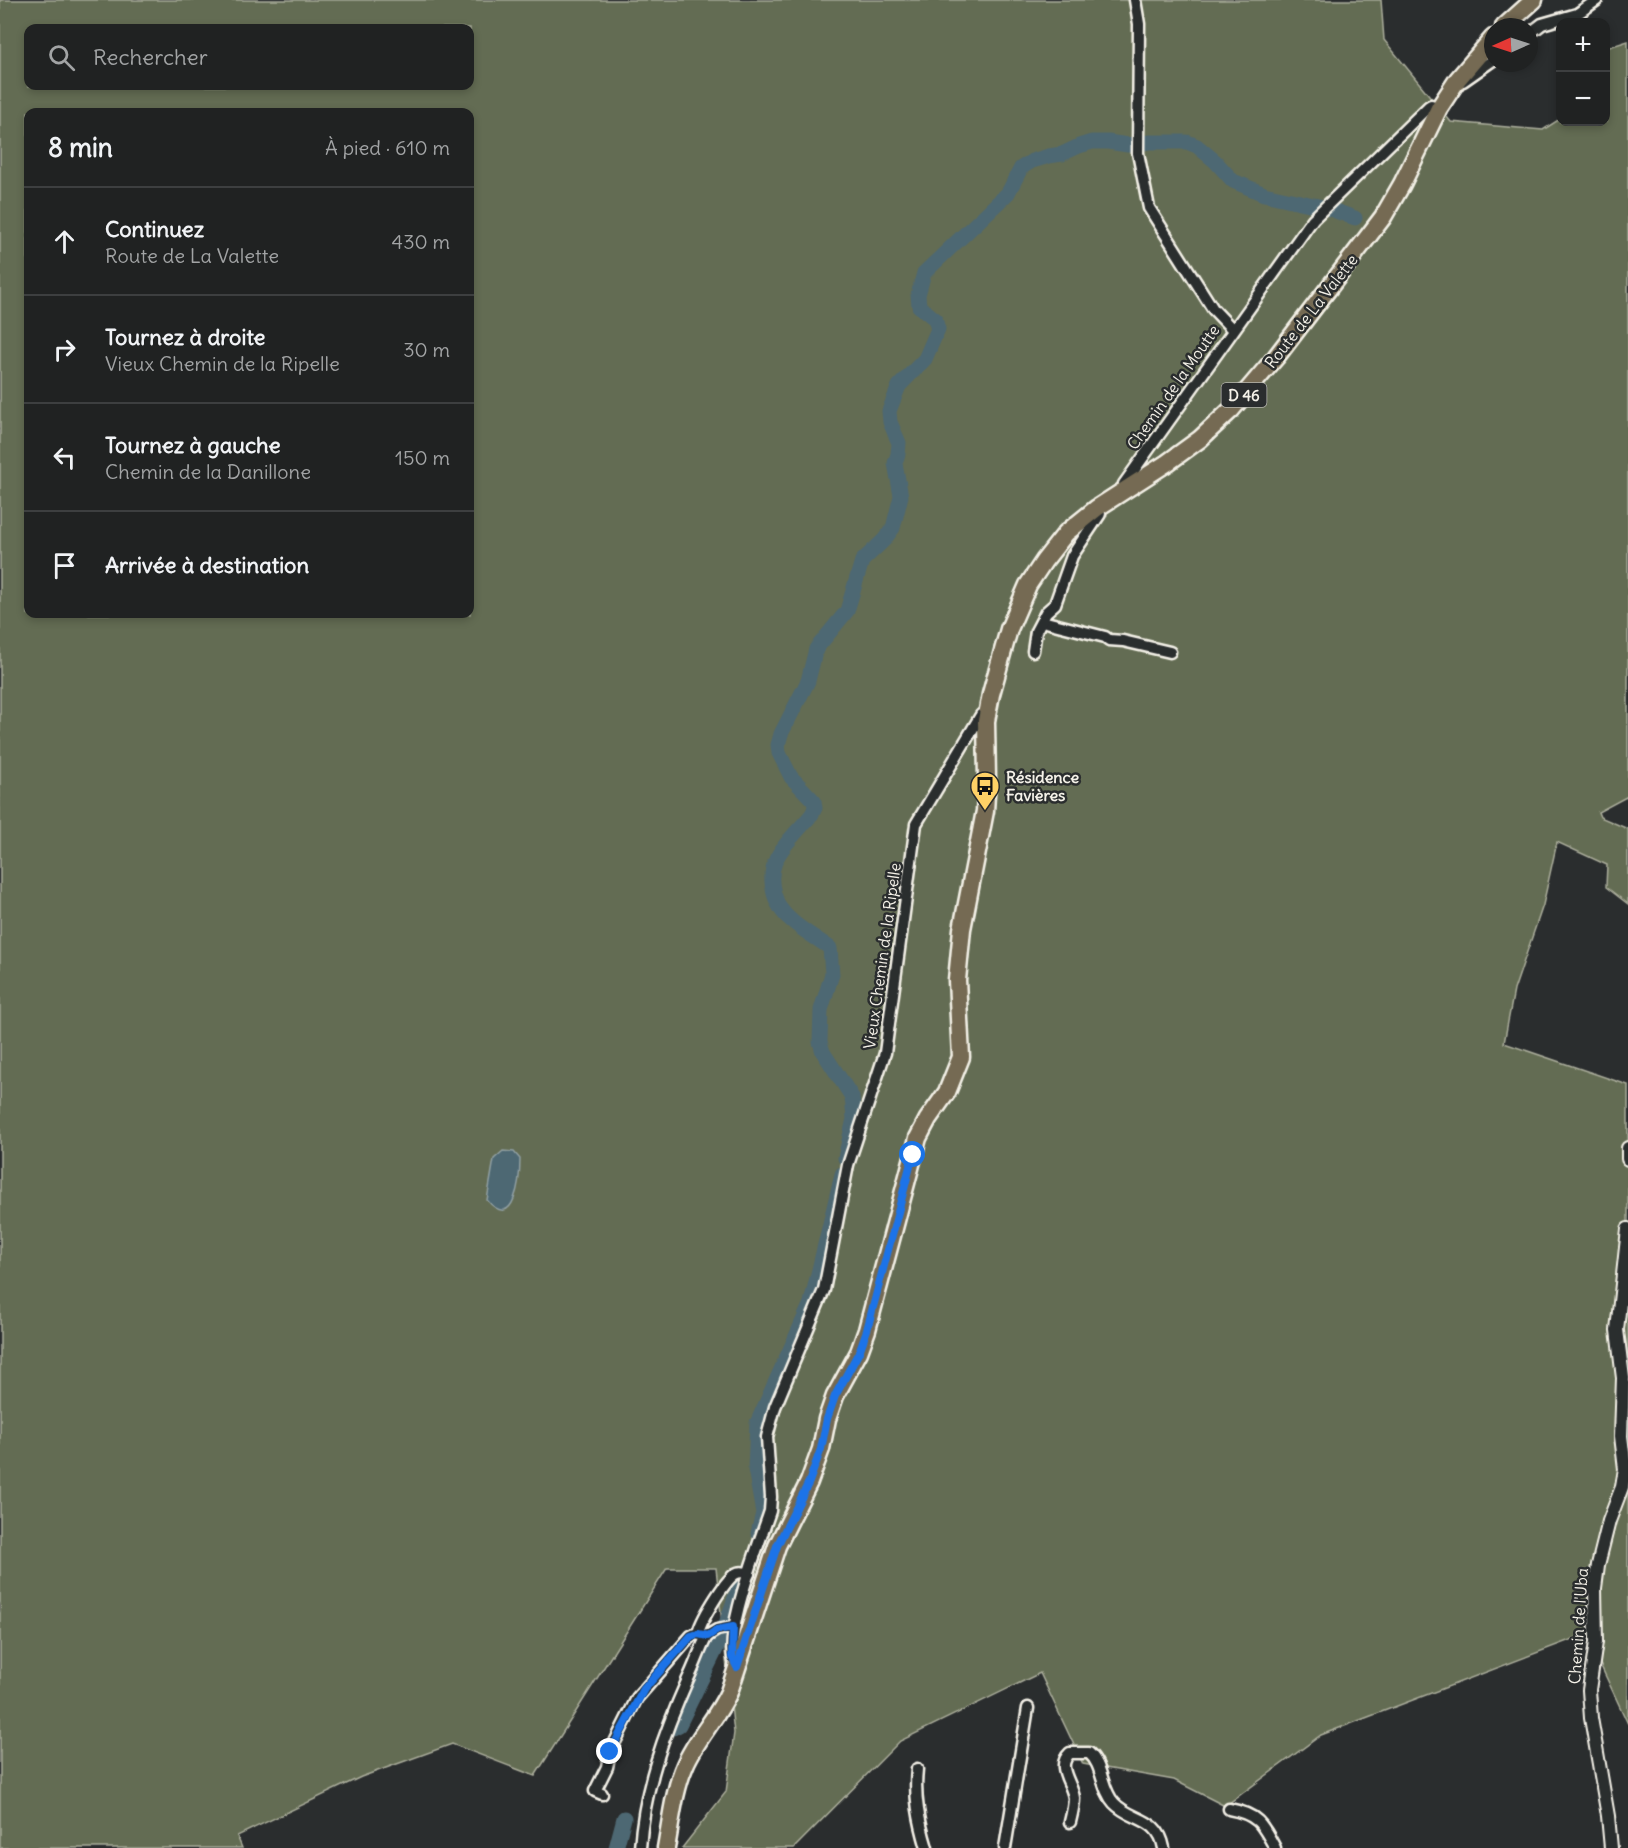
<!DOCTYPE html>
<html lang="fr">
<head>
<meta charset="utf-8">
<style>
  body { margin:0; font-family:Delius,sans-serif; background:#2d2f2f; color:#f1f3f6 }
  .controls { position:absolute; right:18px; top:18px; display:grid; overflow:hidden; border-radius:12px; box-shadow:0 3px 9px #0003 }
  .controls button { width:54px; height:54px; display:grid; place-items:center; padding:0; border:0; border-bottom:2px solid #3d3f40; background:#202222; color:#f1f3f6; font:30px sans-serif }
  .compass { position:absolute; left:1484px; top:18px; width:54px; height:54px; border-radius:50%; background:#202222; box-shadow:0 3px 9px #0003; rotate:267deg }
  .stop { position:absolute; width:18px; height:18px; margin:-14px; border:4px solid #1a73e8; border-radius:50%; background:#fff }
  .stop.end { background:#1a73e8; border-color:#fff; box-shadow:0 2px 6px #0008 }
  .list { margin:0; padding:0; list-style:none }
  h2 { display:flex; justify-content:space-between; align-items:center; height:78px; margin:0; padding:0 24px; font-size:26px }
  h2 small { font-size:20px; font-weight:400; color:#a2a4a5 }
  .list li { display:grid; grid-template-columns:39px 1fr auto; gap:18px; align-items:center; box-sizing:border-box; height:108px; padding:0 24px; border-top:2px solid #3d3f40 }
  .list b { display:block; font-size:22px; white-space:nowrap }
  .list p { margin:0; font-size:20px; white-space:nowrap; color:#a2a4a5 }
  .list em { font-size:20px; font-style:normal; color:#a2a4a5 }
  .icon { flex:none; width:33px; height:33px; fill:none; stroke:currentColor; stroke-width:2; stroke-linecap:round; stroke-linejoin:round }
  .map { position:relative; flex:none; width:1628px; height:1848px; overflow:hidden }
  .search { position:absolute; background:#202222; box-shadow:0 3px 9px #0003; left:24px; top:24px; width:450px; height:66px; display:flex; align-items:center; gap:15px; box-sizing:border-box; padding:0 21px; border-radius:12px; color:#a2a4a5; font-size:22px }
  .panel { position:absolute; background:#202222; box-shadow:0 3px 9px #0003; left:24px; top:108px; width:450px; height:510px; border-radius:12px }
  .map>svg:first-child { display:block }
  .green { fill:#636c52; stroke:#acae9d; stroke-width:1.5; fill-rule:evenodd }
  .water { fill:#4e6873; stroke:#909fa2; stroke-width:1.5 }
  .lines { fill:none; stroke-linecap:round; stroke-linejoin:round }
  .river { stroke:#4e6873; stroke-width:15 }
  .minor-casing { stroke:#f4f1e8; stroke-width:15 }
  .tertiary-casing { stroke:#f4f1e8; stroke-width:16 }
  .primary-casing { stroke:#f4f1e8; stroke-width:21 }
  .minor { stroke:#2a2d2e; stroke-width:10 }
  .tertiary { stroke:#2a2d2e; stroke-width:12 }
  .primary { stroke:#746b52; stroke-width:16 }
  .route { stroke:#1a73e8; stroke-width:8 }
  .labels { text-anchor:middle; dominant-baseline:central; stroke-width:5; stroke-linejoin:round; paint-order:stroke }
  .shield { fill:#2a2d2e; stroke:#b7b6b0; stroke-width:1.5 }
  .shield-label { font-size:15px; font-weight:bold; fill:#f4f1e8 }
  .street-label { font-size:16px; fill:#f4f1e8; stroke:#2a2d2e }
  .poi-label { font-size:16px; font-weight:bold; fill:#f4f1e8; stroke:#2a2d2e; text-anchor:start }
</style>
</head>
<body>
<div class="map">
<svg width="1628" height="1848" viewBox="0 0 1628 1848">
  <rect width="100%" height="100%" fill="#2a2d2e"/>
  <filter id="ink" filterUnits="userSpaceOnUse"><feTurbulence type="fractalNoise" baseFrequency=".0167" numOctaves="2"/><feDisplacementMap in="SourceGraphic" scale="12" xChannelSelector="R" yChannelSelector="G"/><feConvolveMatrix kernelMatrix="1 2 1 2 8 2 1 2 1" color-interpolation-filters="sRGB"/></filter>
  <g filter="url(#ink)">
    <path class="green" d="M0,0H1381L1384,40L1451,122L1543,130L1560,119V122H1606V90L1608,88L1606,84V48L1628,41V796L1598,812L1600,817L1628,829V904L1606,887L1607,865L1557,842L1543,905L1514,990L1504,1043L1628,1085V1724L1586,1634L1321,1735L1225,1806L1174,1780L1083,1764L1040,1673L900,1741L794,1848H682L726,1792L734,1733L716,1568H667L535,1776L452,1744L361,1777L237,1836L242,1848H0ZM28,28H470V86H28ZM28,112H470V614H28Z"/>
    <path class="water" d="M503,1151L514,1152L520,1159C520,1177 515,1233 487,1200L494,1159Z"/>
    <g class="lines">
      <g class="river">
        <polyline points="1327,208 1355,218"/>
        <path d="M845,1158L854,1119L852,1097L823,1052L820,1042L821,1010L832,974L830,948C818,939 803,931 792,921C775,908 767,882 775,862C780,847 802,827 812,814L815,808L814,801L791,777L779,753L778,745L781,734L808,681L816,649L847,611L862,561L884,540L893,528L901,496L895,463L898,454L899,443L890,422L889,411L899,386L925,359L938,329L935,319L919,306L918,295L924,273L1008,193L1021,168L1032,161L1049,156L1062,154L1079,146L1092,142H1108L1128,145L1150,142H1187L1197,146L1215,161L1233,181L1264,194L1323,207"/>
        <polyline points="758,1421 811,1303 842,1174"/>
        <polyline points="757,1423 755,1469 763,1513 758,1533"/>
        <polyline points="673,1728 679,1725 720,1641 744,1572"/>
        <polyline points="616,1848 624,1818"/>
      </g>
      <g class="minor-casing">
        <g id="minor">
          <polyline points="1135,0 1139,24 1138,153 1149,208 1213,309 1233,330"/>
          <polyline points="1529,34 1542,24 1577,14 1597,0"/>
          <polyline points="1463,81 1493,60"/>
          <polyline points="1126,489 1124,484 1313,219 1428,107 1431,105 1439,108"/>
          <polyline points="1042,621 1105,637 1109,640 1123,641 1170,652"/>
          <polyline points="1033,651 1036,631 1046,612 1055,604 1072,556 1100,514 1097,508"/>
          <path d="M698,1634C700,1621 724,1582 735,1574C740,1571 744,1572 749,1574"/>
          <path d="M737,1667C718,1645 761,1539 770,1511L771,1497L767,1437L775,1407L824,1290L848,1165L885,1053L916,824L981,715L986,711"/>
          <path d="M917,1769C914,1797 919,1821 927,1848"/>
          <polyline points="602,1794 595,1791 607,1767 610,1752 637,1698 691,1636 695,1634 708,1636"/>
          <path d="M1229,1809C1257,1814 1262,1823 1275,1848"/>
          <path d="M1070,1822C1072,1814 1074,1806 1074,1798C1072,1782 1055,1767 1070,1753H1089C1103,1765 1101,1789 1114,1803C1132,1822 1158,1816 1164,1848"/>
          <path d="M640,1848C644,1788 664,1733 688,1679C695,1665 700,1649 707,1636L717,1630L733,1627"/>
          <polyline points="1005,1848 1028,1708"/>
        </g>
      </g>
      <g class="tertiary-casing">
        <g id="tertiary">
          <polyline points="1628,1148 1628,1159"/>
          <polyline points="1611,1848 1608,1816 1591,1718 1589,1690 1596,1642 1595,1588 1598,1565 1609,1521 1622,1487 1625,1469 1621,1436 1623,1378 1617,1330 1628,1229"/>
        </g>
      </g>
      <g class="primary-casing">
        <g id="primary">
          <polyline points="1504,27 1534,0"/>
          <path d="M666,1848C671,1821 674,1790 685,1765C696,1739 717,1718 729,1692L777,1546L809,1482L821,1449L827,1419L835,1396L859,1352L867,1330L918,1138L928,1119L947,1092L961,1057L957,980L962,929L985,811L987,779L986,721L991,694L1009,629L1028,585L1044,561L1066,533L1097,508L1167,463L1200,439L1231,410L1276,357L1383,217L1402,184L1439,108L1458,79L1493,38"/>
        </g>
      </g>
      <use href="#minor" class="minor"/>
      <use href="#tertiary" class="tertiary"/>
      <use href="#primary" class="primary"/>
    </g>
  </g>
  <g class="lines" filter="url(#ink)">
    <polyline class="route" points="610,1752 644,1689 691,1636 698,1634 708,1636 717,1630 733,1627 732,1657 737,1667 777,1546 809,1482 821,1449 827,1419 835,1396 859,1352 867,1330 913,1155"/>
  </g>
  <defs>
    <g id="bus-pin" transform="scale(1.5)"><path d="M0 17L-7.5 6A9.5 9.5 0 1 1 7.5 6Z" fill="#ffd166" stroke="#2a2d2e"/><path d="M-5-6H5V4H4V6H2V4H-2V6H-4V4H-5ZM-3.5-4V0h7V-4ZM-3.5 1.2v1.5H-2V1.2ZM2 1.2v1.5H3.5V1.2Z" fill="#111"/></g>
  </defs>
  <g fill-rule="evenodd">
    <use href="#bus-pin" x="985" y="786"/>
  </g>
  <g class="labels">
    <rect class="shield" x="1221.5" y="383" width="45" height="24" rx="4.5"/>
    <g class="shield-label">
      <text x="1244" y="395">D 46</text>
    </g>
    <g class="street-label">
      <text transform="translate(1311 311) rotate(-52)">Route de La Valette</text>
      <text transform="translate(1173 387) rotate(-55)">Chemin de la Moutte</text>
      <text transform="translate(882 956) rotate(-82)">Vieux Chemin de la Ripelle</text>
      <text transform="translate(1578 1626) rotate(-86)">Chemin de l'Uba</text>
    </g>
    <g class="poi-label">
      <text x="1006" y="777">Résidence<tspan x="1006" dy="18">Favières</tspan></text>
    </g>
  </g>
</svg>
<div class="controls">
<button>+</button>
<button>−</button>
</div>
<svg class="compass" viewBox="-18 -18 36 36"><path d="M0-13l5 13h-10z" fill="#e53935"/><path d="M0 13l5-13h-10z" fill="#a2a4a5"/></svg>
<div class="stop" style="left:913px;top:1155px"></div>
<div class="stop end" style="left:610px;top:1752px"></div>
<div class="search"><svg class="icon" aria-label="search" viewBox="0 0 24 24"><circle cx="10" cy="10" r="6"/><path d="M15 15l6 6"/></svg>Rechercher</div>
<section class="panel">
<h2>8 min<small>À pied · 610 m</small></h2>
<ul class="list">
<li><svg class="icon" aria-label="ahead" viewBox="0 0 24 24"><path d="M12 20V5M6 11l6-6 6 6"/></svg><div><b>Continuez</b><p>Route de La Valette</p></div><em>430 m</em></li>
<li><svg class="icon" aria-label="right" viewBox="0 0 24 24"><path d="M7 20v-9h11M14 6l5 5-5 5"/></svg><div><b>Tournez à droite</b><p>Vieux Chemin de la Ripelle</p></div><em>30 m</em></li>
<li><svg class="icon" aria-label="left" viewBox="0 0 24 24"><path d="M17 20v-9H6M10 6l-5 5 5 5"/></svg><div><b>Tournez à gauche</b><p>Chemin de la Danillone</p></div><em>150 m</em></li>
<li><svg class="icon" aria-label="arrive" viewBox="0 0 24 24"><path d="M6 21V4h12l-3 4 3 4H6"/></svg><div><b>Arrivée à destination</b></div></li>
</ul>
</section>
</div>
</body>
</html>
